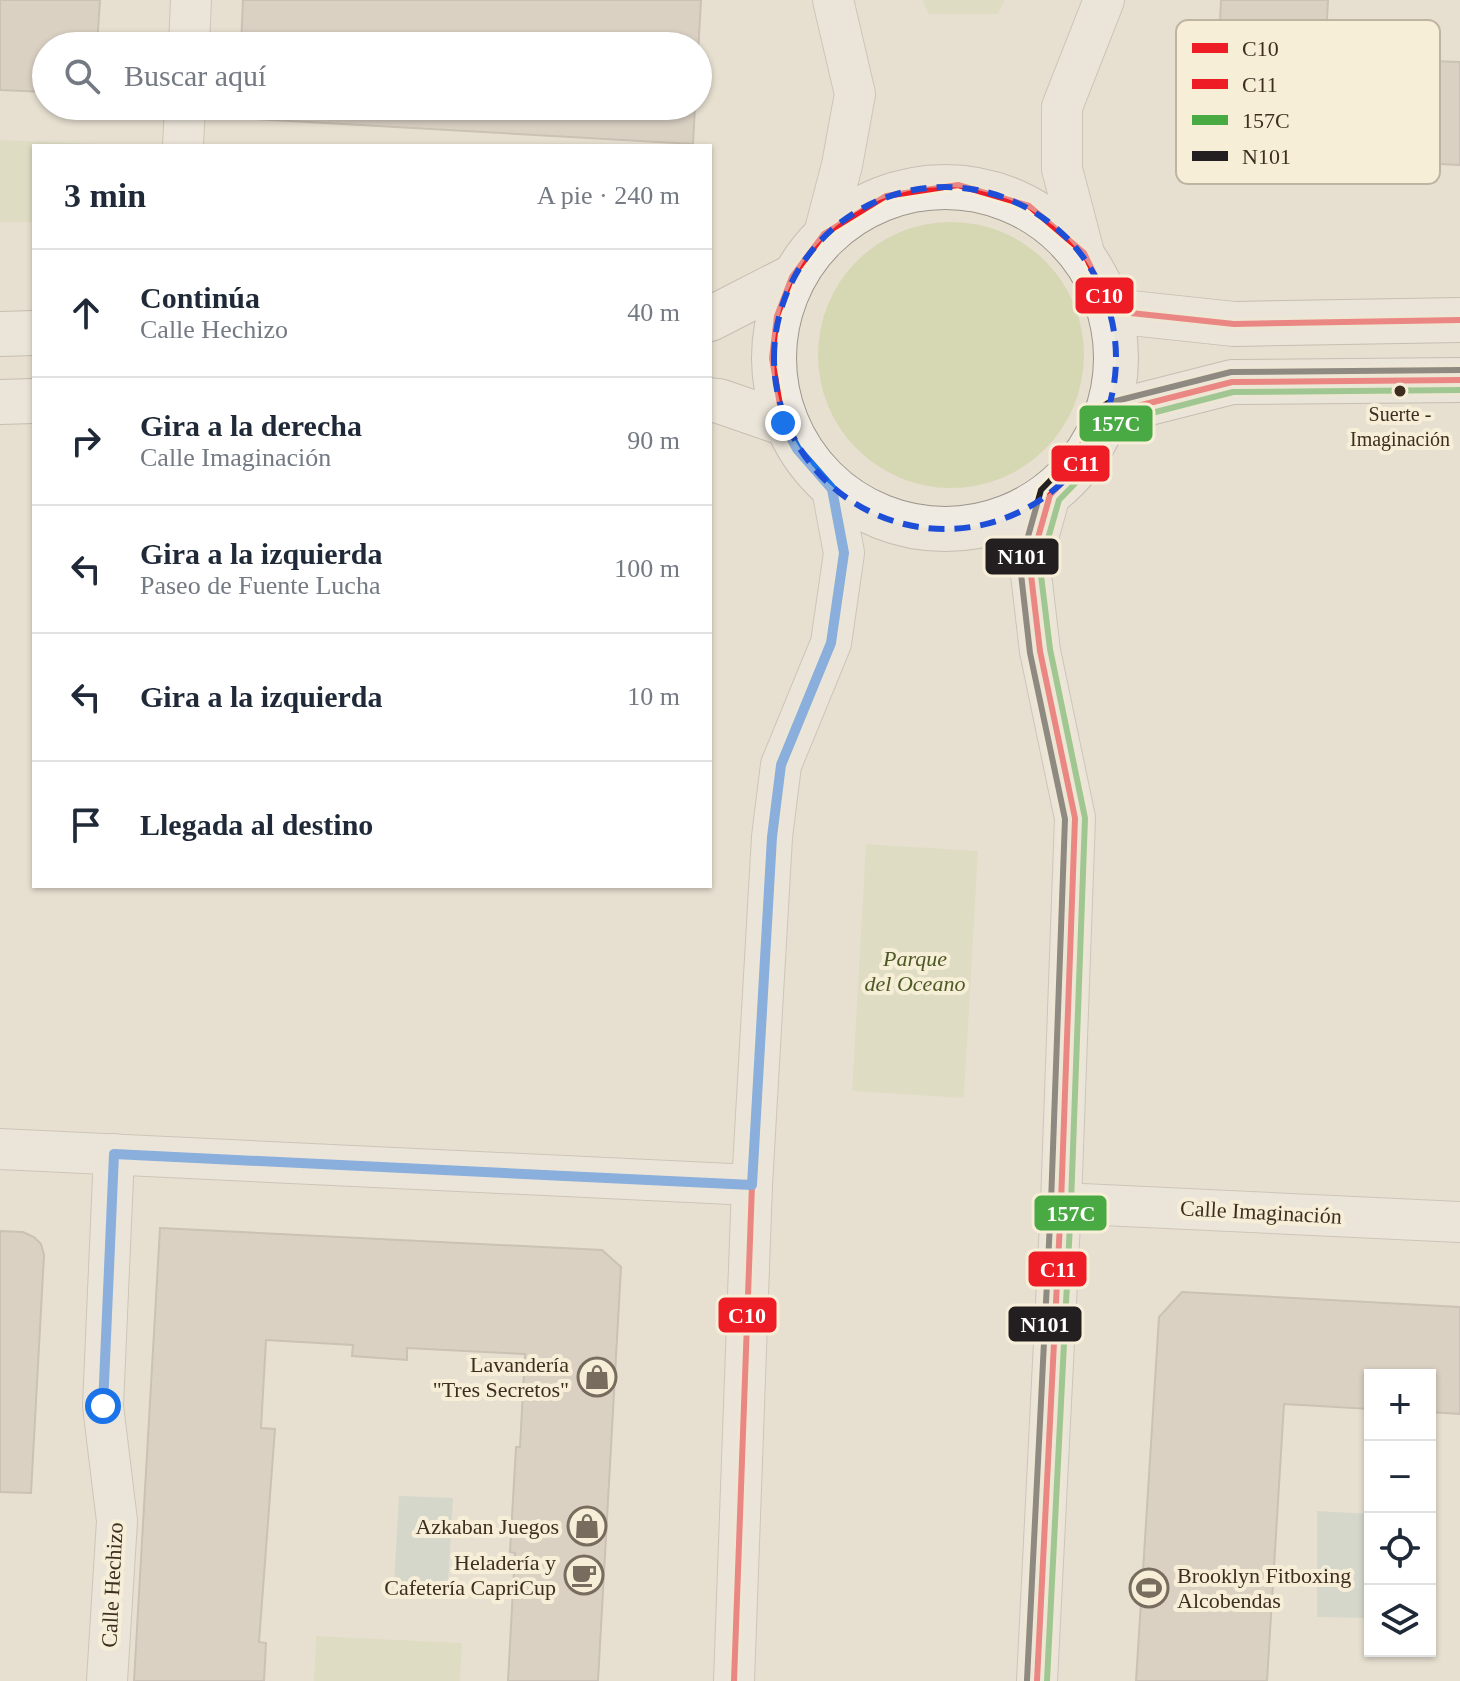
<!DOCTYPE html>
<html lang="es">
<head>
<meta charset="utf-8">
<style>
  body { margin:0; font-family:Georgia,serif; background:#f2f2f3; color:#1f2937 }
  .controls { position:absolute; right:24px; bottom:24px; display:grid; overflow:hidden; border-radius:0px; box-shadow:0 2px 6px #0004 }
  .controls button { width:72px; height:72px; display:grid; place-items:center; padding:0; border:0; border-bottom:2px solid #e0e1e3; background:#fff; color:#1f2937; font:40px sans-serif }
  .stop { position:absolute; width:24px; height:24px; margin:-18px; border:6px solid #1a73e8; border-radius:50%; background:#fff }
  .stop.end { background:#1a73e8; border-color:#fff; box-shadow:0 2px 8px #0008 }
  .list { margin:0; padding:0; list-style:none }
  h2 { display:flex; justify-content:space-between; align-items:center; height:104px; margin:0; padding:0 32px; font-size:34px }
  h2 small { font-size:26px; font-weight:400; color:#747a83 }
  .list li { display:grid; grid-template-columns:52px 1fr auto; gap:24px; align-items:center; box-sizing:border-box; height:128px; padding:0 32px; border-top:2px solid #e0e1e3 }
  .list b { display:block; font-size:30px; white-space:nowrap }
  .list p { margin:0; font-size:26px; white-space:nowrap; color:#747a83 }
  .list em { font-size:26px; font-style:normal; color:#747a83 }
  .icon { flex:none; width:44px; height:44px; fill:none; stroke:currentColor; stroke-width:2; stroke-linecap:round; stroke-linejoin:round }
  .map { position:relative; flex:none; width:1460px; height:1681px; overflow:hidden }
  .search { position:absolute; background:#fff; box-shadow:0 2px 6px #0004; left:32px; top:32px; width:680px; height:88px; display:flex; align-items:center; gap:20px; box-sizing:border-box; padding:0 28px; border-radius:44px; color:#747a83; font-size:30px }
  .panel { position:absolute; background:#fff; box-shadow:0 2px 6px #0004; left:32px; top:144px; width:680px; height:744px; border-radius:0px }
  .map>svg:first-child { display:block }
  .green { fill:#d6d7b3 }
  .water { fill:#bcccc2 }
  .building { fill:#cbbfb2; stroke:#a89c90; stroke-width:2 }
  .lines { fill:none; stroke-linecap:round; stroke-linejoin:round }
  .minor-casing { stroke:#ada599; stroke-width:42 }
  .secondary-casing { stroke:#9c958a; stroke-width:46 }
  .minor { stroke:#efebe3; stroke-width:40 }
  .secondary { stroke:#efebe3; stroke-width:44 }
  .bus-1-casing { stroke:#f7eed8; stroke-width:12 }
  .bus-2-casing { stroke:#f7eed8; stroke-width:12 }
  .bus-3-casing { stroke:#f7eed8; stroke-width:12 }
  .bus-4-casing { stroke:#f7eed8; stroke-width:12 }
  .bus-1 { stroke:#ee1c25; stroke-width:6 }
  .bus-2 { stroke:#ee1c25; stroke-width:6 }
  .bus-3 { stroke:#49a943; stroke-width:6 }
  .bus-4 { stroke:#231f20; stroke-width:6 }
  .route { stroke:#1a73e8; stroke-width:10 }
  .marked { fill:none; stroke:#1d4ed8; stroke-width:6; stroke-dasharray:16 10; stroke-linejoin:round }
  .bus-dot { fill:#3d2e20; stroke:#f7eed8; stroke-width:3 }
  .labels { text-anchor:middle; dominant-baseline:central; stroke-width:8; stroke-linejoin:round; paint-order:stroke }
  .bus-label { font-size:20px; fill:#3d2e20; stroke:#f7eed8 }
  .park-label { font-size:22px; font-style:italic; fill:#4d5a26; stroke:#f7eed8 }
  .street-label { font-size:22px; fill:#3d2e20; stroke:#f7eed8 }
  .poi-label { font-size:22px; fill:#3d2e20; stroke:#f7eed8; text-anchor:end }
  .key { fill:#f7eed8; stroke:#bfb4a1; stroke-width:2 }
  .key-label { font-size:22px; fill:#3d2e20 }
  .line-badge { stroke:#f7eed8; stroke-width:3 }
  .badge-label { font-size:22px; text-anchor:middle; font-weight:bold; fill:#fff }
</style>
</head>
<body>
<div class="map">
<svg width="1460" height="1681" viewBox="0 0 1460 1681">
  <rect width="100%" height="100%" fill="#e7e0d1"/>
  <g class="green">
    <polygon points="922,0 1005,0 998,14 929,14"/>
    <polygon points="0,140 98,144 98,146 34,146 34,222 0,222"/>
    <circle cx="951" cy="355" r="133"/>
    <polygon points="866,844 978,851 964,1098 852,1091"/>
    <polygon points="316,1636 462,1643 460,1681 314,1681"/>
  </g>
  <g class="water">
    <polygon points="399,1496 453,1498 448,1584 394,1582"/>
    <polygon points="1317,1511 1370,1514 1370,1618 1317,1617"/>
  </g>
  <g class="building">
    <polygon points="0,0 100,0 97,46 46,46 46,92 0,90"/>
    <polygon points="243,0 701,0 698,54 698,46 241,46"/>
    <polygon points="1221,0 1328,0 1325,57 1460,62 1460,165 1214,153"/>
    <polygon points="238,106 695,106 693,144 237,118"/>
    <polygon points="160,1228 602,1250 621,1267 598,1681 508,1681 515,1553 510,1552 516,1447 520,1447 525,1354 407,1348 407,1360 352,1356 353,1345 266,1340 261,1428 275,1429 259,1642 266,1643 264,1681 134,1681"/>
    <polygon points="0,1231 23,1232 34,1237 41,1244 44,1255 31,1493 0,1492"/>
    <polygon points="1182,1292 1460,1307 1460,1414 1430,1412 1430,1375 1370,1375 1370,1409 1284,1404 1267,1681 1136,1681 1159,1317"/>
  </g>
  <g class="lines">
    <g class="minor-casing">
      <g id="minor">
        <polyline points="189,46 191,0"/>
        <polyline points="183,146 185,106"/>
        <polyline points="824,234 842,165 855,94 833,0"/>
        <polyline points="1084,253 1062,169 1062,107 1104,0"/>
        <polyline points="0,1149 752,1185"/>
        <polyline points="1061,1203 1460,1222"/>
        <polyline points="107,1681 117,1521 103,1406 114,1154"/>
        <polyline points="734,1681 752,1185 772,837 781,765 831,643 844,553 832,489"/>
        <polyline points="1037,1681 1061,1203 1075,818 1040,651 1030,566 1050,495"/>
      </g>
    </g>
    <g class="secondary-casing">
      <g id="secondary">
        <circle cx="945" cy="358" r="171"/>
        <polyline points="1112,311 1234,324 1460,320"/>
        <polyline points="710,319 792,277"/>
        <polyline points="0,334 34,333"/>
        <polyline points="710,400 719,401 783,423"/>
        <polyline points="0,402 34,401"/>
        <polyline points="1110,413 1232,382 1460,380"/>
      </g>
    </g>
    <use href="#minor" class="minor"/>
    <use href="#secondary" class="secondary"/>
    <g class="bus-1-casing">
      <polyline id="bus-1" points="734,1681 752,1185 772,837 781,765 831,643 844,553 832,489 797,449 783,423 772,358 777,316 792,277 824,234 886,196 958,185 1029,206 1084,253 1112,311 1234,324 1460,320"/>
    </g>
    <g class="bus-2-casing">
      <polyline id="bus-2" points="1037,1681 1061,1203 1075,818 1040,651 1030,566 1050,495 1086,458 1110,413 1232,382 1460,380"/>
    </g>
    <g class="bus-3-casing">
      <polyline id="bus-3" points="1047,1681 1071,1204 1085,818 1050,649 1040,567 1059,500 1094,464 1117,422 1233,392 1460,390"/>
    </g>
    <g class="bus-4-casing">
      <polyline id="bus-4" points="1027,1680 1051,1203 1065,819 1030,653 1020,565 1041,490 1078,452 1102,407 1108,403 1231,372 1460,370"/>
    </g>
    <use href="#bus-1" class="bus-1"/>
    <use href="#bus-2" class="bus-2"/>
    <use href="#bus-3" class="bus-3"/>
    <use href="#bus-4" class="bus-4"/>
  </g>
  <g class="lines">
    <polyline class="route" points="103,1406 114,1154 752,1185 772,837 781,765 831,643 844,553 832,489 797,449 783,423"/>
  </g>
  <path d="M0 0H1460V1681H0ZM774 358a171 171 0 1 1 342 0a171 171 0 1 1-342 0Z" fill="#e7e0d1" fill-opacity=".55" fill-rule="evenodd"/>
  <path class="marked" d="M774 358a171 171 0 1 1 342 0a171 171 0 1 1-342 0Z"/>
  <defs>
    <g id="shop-ring" transform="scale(2)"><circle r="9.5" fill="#f7eed8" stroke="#786c5e" stroke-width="1.5"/><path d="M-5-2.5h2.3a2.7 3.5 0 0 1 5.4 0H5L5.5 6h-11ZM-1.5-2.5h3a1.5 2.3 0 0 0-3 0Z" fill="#786c5e"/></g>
    <g id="cafe-ring" transform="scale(2)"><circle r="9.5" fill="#f7eed8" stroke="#786c5e" stroke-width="1.5"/><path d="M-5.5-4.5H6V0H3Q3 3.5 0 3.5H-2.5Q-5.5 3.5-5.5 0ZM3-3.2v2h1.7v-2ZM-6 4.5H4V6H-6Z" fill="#786c5e"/></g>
    <g id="stadium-ring" transform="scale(2)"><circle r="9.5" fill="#f7eed8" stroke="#786c5e" stroke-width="1.5"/><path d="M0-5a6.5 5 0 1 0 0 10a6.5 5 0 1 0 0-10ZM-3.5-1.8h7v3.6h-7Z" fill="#786c5e"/></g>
  </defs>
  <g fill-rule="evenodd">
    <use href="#shop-ring" x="597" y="1377"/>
    <use href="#shop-ring" x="587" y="1526"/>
    <use href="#cafe-ring" x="584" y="1575"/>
    <use href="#stadium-ring" x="1149" y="1588"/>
  </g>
  <circle class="bus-dot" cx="1400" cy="391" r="7"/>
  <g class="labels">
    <g class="bus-label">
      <text x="1400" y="414">Suerte -<tspan x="1400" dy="25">Imaginación</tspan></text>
    </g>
    <g class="park-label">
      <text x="915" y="958">Parque<tspan x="915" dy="25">del Oceano</tspan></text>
    </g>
    <g class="street-label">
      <text transform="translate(1261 1212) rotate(3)">Calle Imaginación</text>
      <text transform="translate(112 1585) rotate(-87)">Calle Hechizo</text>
    </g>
    <g class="poi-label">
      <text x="569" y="1364">Lavandería<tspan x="569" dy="25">"Tres Secretos"</tspan></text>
      <text x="559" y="1526">Azkaban Juegos</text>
      <text x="556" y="1562">Heladería y<tspan x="556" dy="25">Cafetería CapriCup</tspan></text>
      <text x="1177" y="1575" text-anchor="start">Brooklyn Fitboxing<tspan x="1177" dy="25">Alcobendas</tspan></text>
    </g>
  </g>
  <rect x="1176" y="20" width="264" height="164" rx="12" class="key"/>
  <rect x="1192" y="43" width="36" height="10" fill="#ee1c25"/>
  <rect x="1192" y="79" width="36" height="10" fill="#ee1c25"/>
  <rect x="1192" y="115" width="36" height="10" fill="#49a943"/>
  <rect x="1192" y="151" width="36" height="10" fill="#231f20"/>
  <g class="key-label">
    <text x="1242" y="56">C10</text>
    <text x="1242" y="92">C11</text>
    <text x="1242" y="128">157C</text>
    <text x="1242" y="164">N101</text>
  </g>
  <g class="line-badge">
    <rect x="1074" y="276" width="61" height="39" rx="8" fill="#ee1c25"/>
    <rect x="1078" y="404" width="76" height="39" rx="8" fill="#49a943"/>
    <rect x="1050" y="444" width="61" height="39" rx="8" fill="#ee1c25"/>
    <rect x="984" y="537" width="76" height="39" rx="8" fill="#231f20"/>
    <rect x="1033" y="1194" width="75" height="38" rx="8" fill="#49a943"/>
    <rect x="1027" y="1250" width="61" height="38" rx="8" fill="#ee1c25"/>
    <rect x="717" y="1296" width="61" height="38" rx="8" fill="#ee1c25"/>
    <rect x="1007" y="1305" width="76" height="38" rx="8" fill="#231f20"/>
  </g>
  <g class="badge-label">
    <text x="1104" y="303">C10</text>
    <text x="1116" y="431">157C</text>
    <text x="1081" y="471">C11</text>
    <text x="1022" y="564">N101</text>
    <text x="1071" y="1221">157C</text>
    <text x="1058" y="1277">C11</text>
    <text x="747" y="1323">C10</text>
    <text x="1045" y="1332">N101</text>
  </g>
</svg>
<div class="controls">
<button>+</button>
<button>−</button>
<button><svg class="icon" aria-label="locate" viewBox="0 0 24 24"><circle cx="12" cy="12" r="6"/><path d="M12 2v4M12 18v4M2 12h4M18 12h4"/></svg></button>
<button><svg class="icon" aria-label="layers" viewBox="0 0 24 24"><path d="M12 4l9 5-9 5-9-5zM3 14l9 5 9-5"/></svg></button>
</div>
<div class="stop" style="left:103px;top:1406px"></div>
<div class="stop end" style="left:783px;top:423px"></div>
<div class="search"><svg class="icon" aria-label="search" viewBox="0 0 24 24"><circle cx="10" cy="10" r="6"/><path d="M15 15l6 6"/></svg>Buscar aquí</div>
<section class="panel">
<h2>3 min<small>A pie · 240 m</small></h2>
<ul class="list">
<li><svg class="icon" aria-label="ahead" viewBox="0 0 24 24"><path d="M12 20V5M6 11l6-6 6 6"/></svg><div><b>Continúa</b><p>Calle Hechizo</p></div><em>40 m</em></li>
<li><svg class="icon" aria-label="right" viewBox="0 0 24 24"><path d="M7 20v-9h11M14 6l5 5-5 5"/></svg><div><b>Gira a la derecha</b><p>Calle Imaginación</p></div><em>90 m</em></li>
<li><svg class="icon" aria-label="left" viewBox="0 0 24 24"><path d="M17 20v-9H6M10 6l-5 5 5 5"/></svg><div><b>Gira a la izquierda</b><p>Paseo de Fuente Lucha</p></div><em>100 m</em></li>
<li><svg class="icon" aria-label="left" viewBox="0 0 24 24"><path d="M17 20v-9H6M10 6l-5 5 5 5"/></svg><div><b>Gira a la izquierda</b></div><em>10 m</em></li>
<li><svg class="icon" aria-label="arrive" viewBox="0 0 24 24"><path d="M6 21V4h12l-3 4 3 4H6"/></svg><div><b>Llegada al destino</b></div></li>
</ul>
</section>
</div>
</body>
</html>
